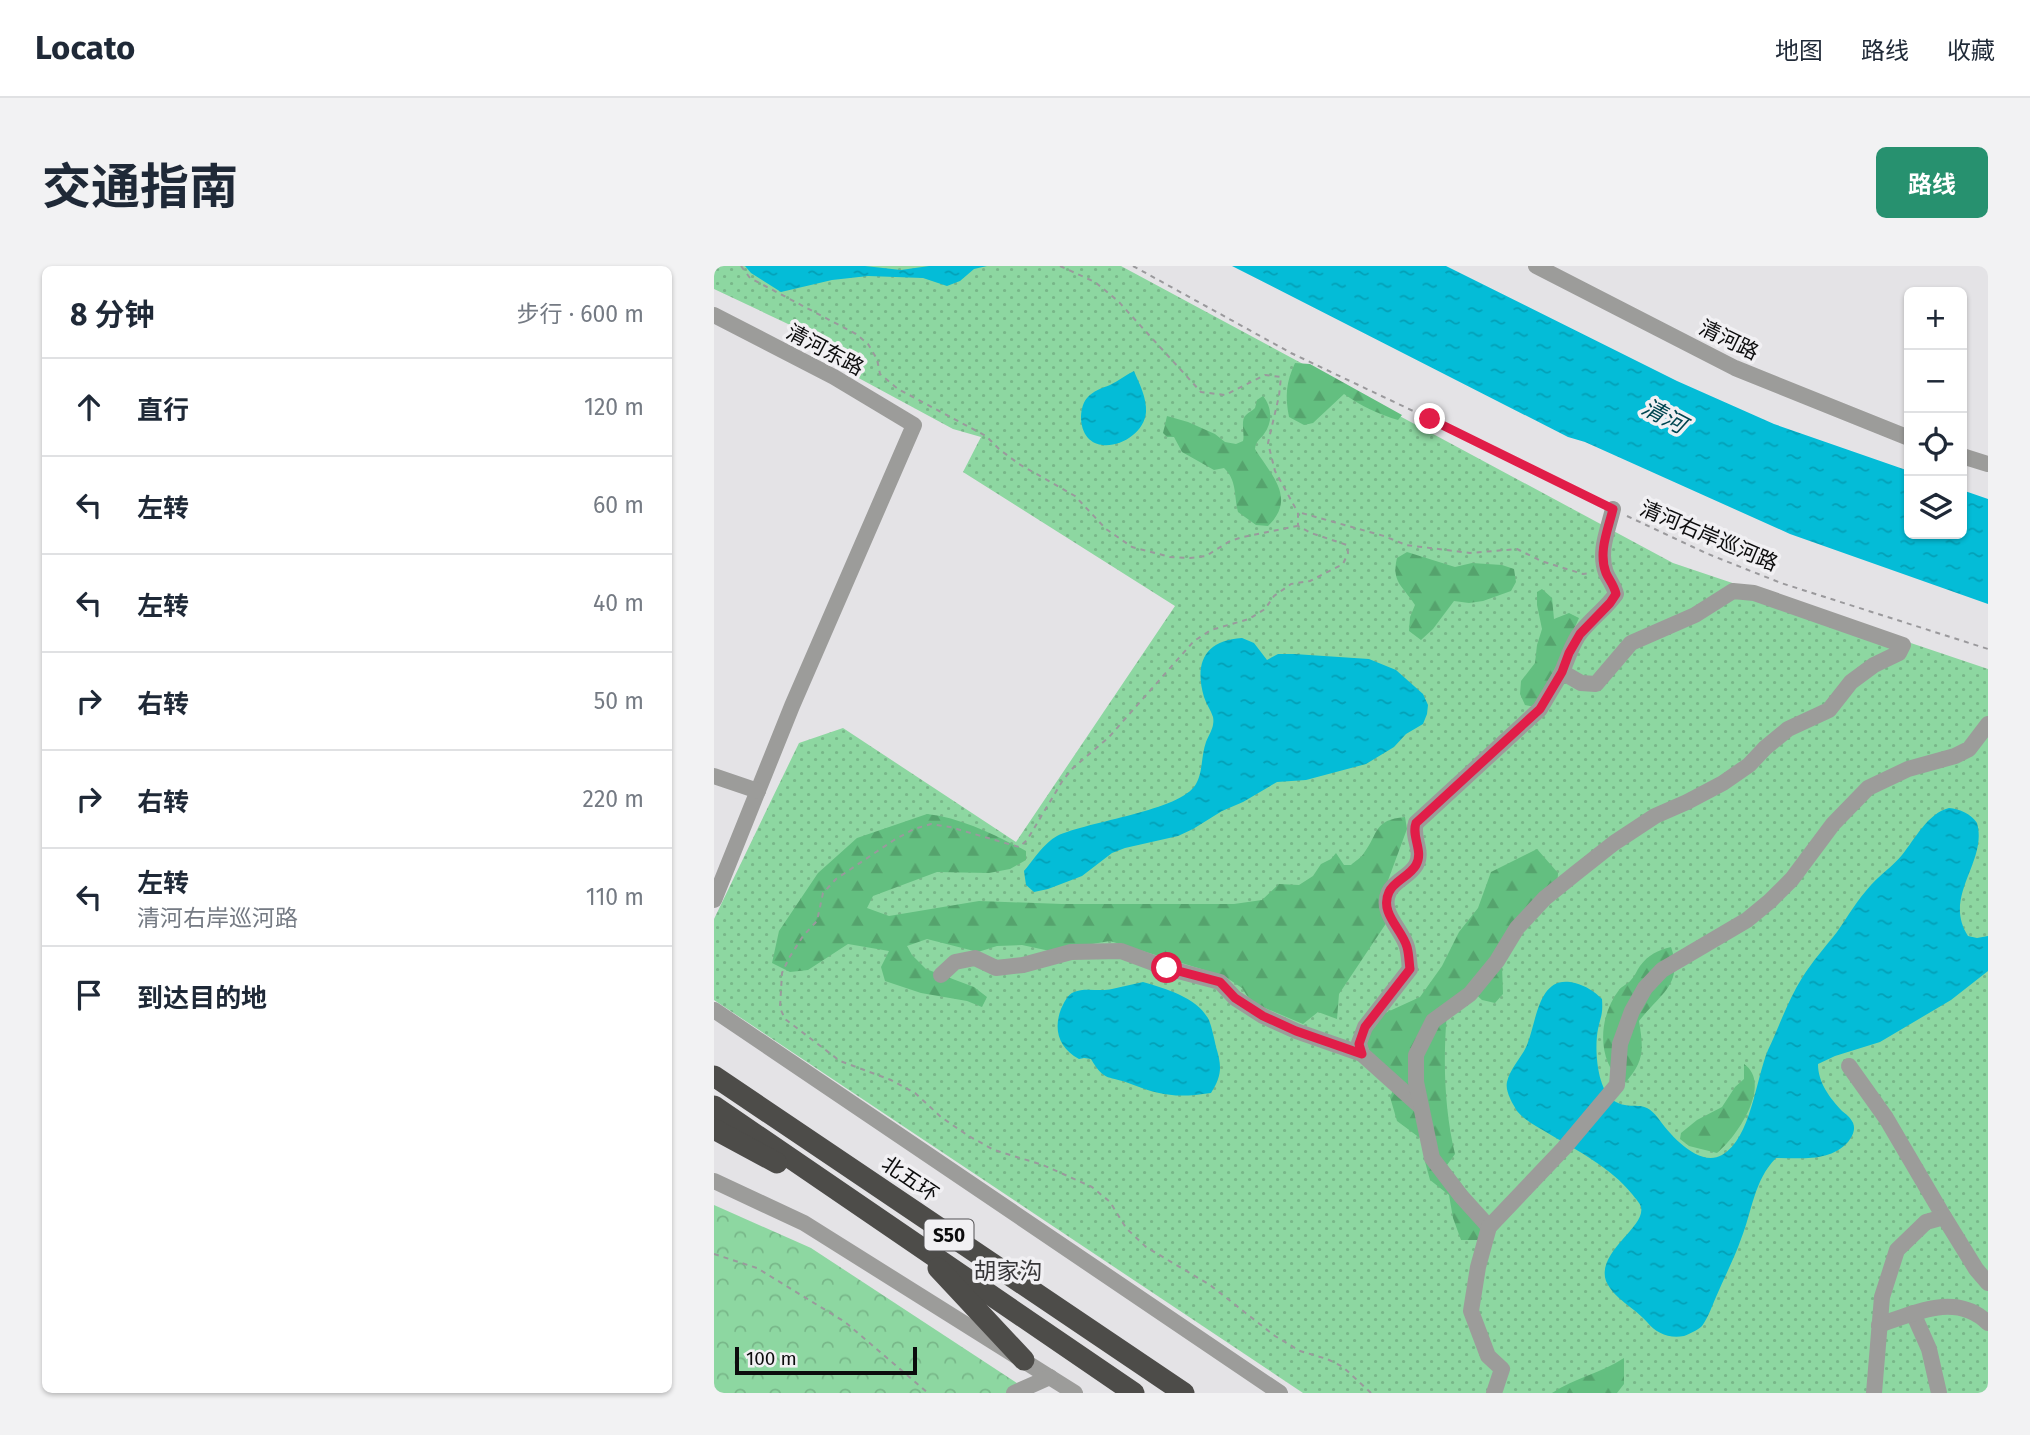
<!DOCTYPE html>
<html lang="zh">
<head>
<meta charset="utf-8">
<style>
  body { margin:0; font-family:"Fira Sans","Noto Sans SC",sans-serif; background:#f2f2f3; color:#1f2937 }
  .controls { position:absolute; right:21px; top:21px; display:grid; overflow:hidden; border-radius:10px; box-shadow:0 2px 5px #0004 }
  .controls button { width:63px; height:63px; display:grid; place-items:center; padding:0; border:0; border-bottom:2px solid #e0e1e3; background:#fff; color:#1f2937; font:35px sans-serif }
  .scale { position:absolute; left:21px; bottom:18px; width:182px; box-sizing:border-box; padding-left:7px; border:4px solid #0c0c0d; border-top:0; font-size:19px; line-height:24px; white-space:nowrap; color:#0c0c0d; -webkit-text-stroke:5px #f1f0f3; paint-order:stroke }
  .stop { position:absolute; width:21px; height:21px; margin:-16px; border:5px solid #e11d48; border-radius:50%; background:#fff }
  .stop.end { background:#e11d48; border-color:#fff; box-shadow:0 2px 7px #0008 }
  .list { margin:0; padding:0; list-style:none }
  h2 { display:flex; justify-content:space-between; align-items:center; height:91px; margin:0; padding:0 28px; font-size:30px }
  h2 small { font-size:23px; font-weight:400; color:#747a83 }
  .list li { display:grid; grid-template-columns:46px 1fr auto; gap:21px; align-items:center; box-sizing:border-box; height:98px; padding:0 28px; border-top:2px solid #e0e1e3 }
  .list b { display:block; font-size:26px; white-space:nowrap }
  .list p { margin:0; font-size:23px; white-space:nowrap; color:#747a83 }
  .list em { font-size:23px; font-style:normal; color:#747a83 }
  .icon { flex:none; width:38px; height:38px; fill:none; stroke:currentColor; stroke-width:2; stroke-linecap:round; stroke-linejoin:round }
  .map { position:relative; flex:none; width:1274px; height:1127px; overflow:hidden; border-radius:10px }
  header { display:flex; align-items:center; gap:42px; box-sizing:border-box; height:98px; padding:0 35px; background:#fff; border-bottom:2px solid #e0e1e3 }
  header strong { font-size:33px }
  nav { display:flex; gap:38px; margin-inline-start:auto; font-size:24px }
  .intro { display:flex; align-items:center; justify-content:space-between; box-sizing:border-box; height:168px; padding:0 42px }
  h1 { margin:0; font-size:49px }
  .button { padding:18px 32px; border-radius:10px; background:#27916f; color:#fff; font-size:24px; font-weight:700 }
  main { display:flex; gap:42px; padding:0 42px }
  aside { flex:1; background:#fff; border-radius:10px; box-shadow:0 2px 5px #0004 }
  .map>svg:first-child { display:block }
  .grass { fill:url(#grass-dots) }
  .forest { fill:url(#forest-firs) }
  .park { fill:url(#park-crowns) }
  .water { fill:url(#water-ripples) }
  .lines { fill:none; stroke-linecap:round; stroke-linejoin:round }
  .path { stroke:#9a999c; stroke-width:2; stroke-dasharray:5 5; stroke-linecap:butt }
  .minor { stroke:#9c9c9a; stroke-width:16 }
  .highway { stroke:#4d4c49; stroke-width:21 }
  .route { stroke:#e11d48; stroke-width:9 }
  .labels { text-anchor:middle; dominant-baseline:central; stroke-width:7; stroke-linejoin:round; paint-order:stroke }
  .shield { fill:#f1f0f3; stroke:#515052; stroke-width:2 }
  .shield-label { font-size:19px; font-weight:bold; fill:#0c0c0d }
  .street-label { font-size:21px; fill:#0c0c0d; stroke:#f1f0f3 }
  .water-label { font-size:23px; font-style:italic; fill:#004550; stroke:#f1f0f3 }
  .neighbourhood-label { font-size:23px; fill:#373639; stroke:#f1f0f3 }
</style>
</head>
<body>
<header>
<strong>Locato</strong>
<nav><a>地图</a><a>路线</a><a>收藏</a></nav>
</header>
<div class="intro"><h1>交通指南</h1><a class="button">路线</a></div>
<main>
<aside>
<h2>8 分钟<small>步行 · 600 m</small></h2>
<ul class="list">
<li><svg class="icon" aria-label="ahead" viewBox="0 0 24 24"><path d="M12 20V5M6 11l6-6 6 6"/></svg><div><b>直行</b></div><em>120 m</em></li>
<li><svg class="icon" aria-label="left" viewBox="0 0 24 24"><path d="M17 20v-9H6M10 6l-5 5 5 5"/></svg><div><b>左转</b></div><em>60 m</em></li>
<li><svg class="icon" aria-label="left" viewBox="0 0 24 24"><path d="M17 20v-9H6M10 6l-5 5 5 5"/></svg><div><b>左转</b></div><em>40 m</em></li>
<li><svg class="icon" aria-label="right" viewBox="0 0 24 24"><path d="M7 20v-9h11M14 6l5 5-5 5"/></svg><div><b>右转</b></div><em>50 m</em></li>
<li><svg class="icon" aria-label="right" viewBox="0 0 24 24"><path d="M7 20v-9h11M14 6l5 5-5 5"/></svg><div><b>右转</b></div><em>220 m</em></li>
<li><svg class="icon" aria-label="left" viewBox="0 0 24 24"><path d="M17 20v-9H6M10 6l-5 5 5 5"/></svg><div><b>左转</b><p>清河右岸巡河路</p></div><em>110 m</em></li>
<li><svg class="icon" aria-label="arrive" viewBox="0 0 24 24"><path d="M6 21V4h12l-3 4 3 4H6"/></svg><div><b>到达目的地</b></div></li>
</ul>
</aside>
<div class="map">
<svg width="1274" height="1127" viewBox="0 0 1274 1127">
  <defs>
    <pattern id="grass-dots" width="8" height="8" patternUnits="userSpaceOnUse" patternTransform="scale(1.75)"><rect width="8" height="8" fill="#8dd7a1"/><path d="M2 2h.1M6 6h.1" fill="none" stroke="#78b789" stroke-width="1.8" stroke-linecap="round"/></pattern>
    <pattern id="forest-firs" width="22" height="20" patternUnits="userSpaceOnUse" patternTransform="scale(1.75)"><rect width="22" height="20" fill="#63bf80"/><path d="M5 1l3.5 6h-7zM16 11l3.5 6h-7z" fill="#55a36d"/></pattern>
    <pattern id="park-crowns" width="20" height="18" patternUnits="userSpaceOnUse" patternTransform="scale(1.75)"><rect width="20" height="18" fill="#8dd7a1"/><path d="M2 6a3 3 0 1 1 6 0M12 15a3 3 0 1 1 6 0" fill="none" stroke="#78b789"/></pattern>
    <pattern id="water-ripples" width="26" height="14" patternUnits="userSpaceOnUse" patternTransform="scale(1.75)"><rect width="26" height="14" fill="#04bcd7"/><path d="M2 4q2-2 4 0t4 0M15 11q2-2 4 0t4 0" fill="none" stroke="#04a0b7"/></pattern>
  </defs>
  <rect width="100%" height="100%" fill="#e4e3e6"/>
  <polygon class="grass" points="0,0 407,0 959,297 1274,403 1274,1127 589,1127 0,734 0,653 85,477 129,462 302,576 461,340 249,206 267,171 239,163 139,109 144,91 0,23"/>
  <g class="forest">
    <path d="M581,97L596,98L688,149L684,154C664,148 647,140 630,128L599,157L590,159L575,151C571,130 572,116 581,97Z"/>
    <path d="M549,130C558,141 559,156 550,168C546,174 542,174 541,183C557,209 583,232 554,260L542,259L524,246C520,230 523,214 510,202L500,204L468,186L460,171H453L449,167L453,150L474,156L501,168L511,176L522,178L529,175C531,168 526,154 532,149C535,146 538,145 541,142L543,134Z"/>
    <path d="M693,286L741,301L758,297L788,299L800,303L802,316L797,325L769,335L755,337L740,335L719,363L707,374L695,365L696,351L701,339C689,320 677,316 683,292Z"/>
    <polygon points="828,323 838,332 840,353 855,347 865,352 851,383 821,441 811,439 806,428 807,415 821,397 823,379 828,363 823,339 823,326"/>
    <path d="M213,548C248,552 281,569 312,585V594L296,603L275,607L223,606L159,630L153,642L175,650L265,635L348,638H520L548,634L565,618L585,619L599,610L607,598L617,593L622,587L630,599H637C641,595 647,592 650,587C665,567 659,554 691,551L693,563L666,636L673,656L625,728L623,753L604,746L589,758L537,736L528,722L510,710L396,675L336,685L308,679L283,680L264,686L213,673L193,680L198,689L212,703L260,721L273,731L268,741L253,735L207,727L171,715L167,701L175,685L134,678L94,704L76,706L58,697L65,665L104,607L143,572Z"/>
    <path d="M823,583L844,607L843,625L802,670L788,698L789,728L781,737L768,734L758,725L733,746C729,793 730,842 741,888L733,899L774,953L767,974H747L739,952L735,929L716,914L710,892V875L683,855L676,831L680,822L658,791L645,759L706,731L728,700L745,666L764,642L777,606Z"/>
    <path d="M957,681C970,718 946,728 925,755C930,785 930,796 910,818C882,796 884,751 905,724C908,720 914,718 917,714C921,710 923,704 926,700C934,689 944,684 957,681Z"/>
    <path d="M1030,798C1059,818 1023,871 1003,887L975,880L966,873L967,867L983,854L1008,841L1021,821L1030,813Z"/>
    <path d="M910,1092V1118L903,1127H838C861,1112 887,1107 910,1092Z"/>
  </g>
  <polygon class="park" points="0,939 97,982 318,1127 0,1127"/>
  <g class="water">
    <polygon points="31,0 151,0 187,4 215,0 273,0 260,3 246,15 233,20 209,12 154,10 118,14 67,26 37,7"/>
    <polygon points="518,0 732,0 963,115 1060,158 1195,205 1195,268 1248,268 1248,224 1274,233 1274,338 1076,268 871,176 854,171"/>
    <path d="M420,105C425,117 433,132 432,146C430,178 370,198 367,153C367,146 368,138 373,132C379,125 388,122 396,119C404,115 412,109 420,105Z"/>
    <path d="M528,372L540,377L553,394L564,388H580L655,393L682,404L709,428L714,439L713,448L709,458L692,468L680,481L652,498L592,514L563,516L529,536L508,545L479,563L464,570L411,582L398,587L368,610L334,623L320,626L312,619L310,605C319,594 330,577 343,570C374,555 467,545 482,518C489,506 487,490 492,476C495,468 501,461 499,451C497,444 492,438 490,431C480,397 491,374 528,372Z"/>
    <path d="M1235,542C1246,543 1257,548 1263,557C1274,596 1228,630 1254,670L1263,672L1274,670V705L1237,734L1166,776L1121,790L1104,798C1104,817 1116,832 1128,845C1132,848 1137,852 1139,857C1142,864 1138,871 1134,876C1116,896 1087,892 1062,892C1040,914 1038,946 1027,973C1020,993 1010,1012 1002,1031C998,1040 994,1052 988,1060C984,1064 975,1068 970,1070C955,1073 942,1067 933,1056C920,1041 900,1033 892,1015C882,986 932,961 927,941C926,937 921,932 918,928C897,902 866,886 837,869C826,862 812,856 803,845C798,837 791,825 793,816C796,802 808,791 813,779C823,755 824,707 861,717C872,720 880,725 888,733C889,749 887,749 884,763C880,783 883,827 902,836C919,845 929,832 944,852C956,869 985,902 1008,889C1037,873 1042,812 1054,784C1065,761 1074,734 1088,712C1098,696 1111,681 1123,666C1134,650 1144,633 1157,619C1167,608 1179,600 1188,589C1201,573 1214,547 1235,542Z"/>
    <path d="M429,716C452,723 483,731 495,754C498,762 500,772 502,781C508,800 508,810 497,827C463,832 448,830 417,818C395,809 391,817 377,793L370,792L365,793C345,782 339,764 347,743C350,737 353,729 360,726C371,721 386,726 398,723C408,721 419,718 429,716Z"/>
  </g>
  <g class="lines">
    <g class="path">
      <polyline points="27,0 36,12 142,68 154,78 163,93 166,108 184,123 272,170 285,183 305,198 361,230 392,263 418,281 456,291 476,292 492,290 516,275 529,271 583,260"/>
      <polyline points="346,0 381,16 404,35 487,126 511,129 551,109 567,111 565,130 554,177 561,205 583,245"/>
      <polyline points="419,0 577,87 716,153 886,237"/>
      <polyline points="913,250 994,288 1067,317 1274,383"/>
      <polyline points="0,988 43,1002 131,1056 214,1127"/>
      <polyline points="657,1127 629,1101 613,1093 586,1085 561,1070 496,1019 432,981 412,962 396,936 378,921 329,899 280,884 253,869 227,851 201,827 177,814 126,795 71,753 66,742 68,707 75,692 89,670 103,655 109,627 122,613 180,574 200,563 217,558 236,561 305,581 313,574 349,514 359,502 395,471 480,375 497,364 535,353 551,343 560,330 577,318 596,315 629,298 634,287 633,279 597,267 584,260 584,246 670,270 692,279 756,287 803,283 827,295 869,308 877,307"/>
    </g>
    <g class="minor">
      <polyline points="822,0 1021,102 1195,172"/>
      <polyline points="0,49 120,111 200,159 78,440 0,634"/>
      <polyline points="1248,190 1274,198"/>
      <polyline points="0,510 44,525"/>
      <polyline points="227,709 241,696 261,692 282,702 309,699 357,686 407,685 453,702 506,716 521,732 549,750 582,765 648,788"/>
      <polyline points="0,744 566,1127"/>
      <polyline points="1135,800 1172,852 1230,951"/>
      <path d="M707,841L648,788L645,777L651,761L696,703C695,696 695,688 693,681C688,663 665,646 675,626C680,615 696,610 702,599C710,585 697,571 702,557L826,443L848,406"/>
      <polyline points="0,915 90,957 361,1127"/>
      <path d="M775,961L747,930L718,892L702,816V789L719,755L756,728L783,695L803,662L831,632L862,607L900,577L941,550L973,536L1009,517L1035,499L1051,482L1074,463L1115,444L1137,416L1160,399L1185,387L1189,379L1040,327L1019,325L981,349L917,377L882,418L867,417L848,406C853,394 857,381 864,370C875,354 892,343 902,328C900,320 895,314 892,307C884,286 894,264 899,243"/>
      <polyline points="1199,1047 1215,1083 1225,1127"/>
      <path d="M1165,1059C1201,1047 1242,1026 1274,1057"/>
      <polyline points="300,1127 336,1111"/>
      <polyline points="780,1127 788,1103 774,1090 757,1045 764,1001 775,961 850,882 903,819 906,778 918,745 931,722 948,704 1033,654 1056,635 1078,613 1119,558 1154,522 1194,503 1241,490 1255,483 1274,458"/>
      <polyline points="1160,1127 1168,1031 1183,984 1212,956 1230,951 1262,1003 1274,1017"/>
    </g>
    <g class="highway">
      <polyline points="0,810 470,1127"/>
      <polyline points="0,840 420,1127"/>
      <polyline points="0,863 63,897"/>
      <polyline points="224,1002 310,1094"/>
    </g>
  </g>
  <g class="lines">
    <path class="route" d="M453,702L506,716L521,732L549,750L582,765L648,788L645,778L651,761L696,703C695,696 695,688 693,681C688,663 665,647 675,626C680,615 696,610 702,599C710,585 697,571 702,557L826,443L848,406L855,387L866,368L896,337L902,328C900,319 895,314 892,307C884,286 894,264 899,243L716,153"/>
  </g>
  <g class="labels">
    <rect class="shield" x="210.5" y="953.5" width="49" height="31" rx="5"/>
    <g class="shield-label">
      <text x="235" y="969">S50</text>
    </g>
    <g class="street-label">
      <text transform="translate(1015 74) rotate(26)">清河路</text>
      <text transform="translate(111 84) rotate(28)">清河东路</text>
      <text transform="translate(995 270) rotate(23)">清河右岸巡河路</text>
      <text transform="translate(196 913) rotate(34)">北五环</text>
    </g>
    <g class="water-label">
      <text transform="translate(950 150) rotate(28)">清河</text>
    </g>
    <g class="neighbourhood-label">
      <text x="294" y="1005">胡家沟</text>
    </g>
  </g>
</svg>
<div class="controls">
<button>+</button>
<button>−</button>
<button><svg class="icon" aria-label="locate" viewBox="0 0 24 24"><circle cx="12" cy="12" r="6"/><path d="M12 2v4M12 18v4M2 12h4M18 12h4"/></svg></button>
<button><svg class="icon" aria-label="layers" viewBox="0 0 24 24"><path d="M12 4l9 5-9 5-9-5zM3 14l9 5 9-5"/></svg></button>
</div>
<div class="scale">100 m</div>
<div class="stop" style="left:453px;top:702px"></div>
<div class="stop end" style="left:716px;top:153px"></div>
</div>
</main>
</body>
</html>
